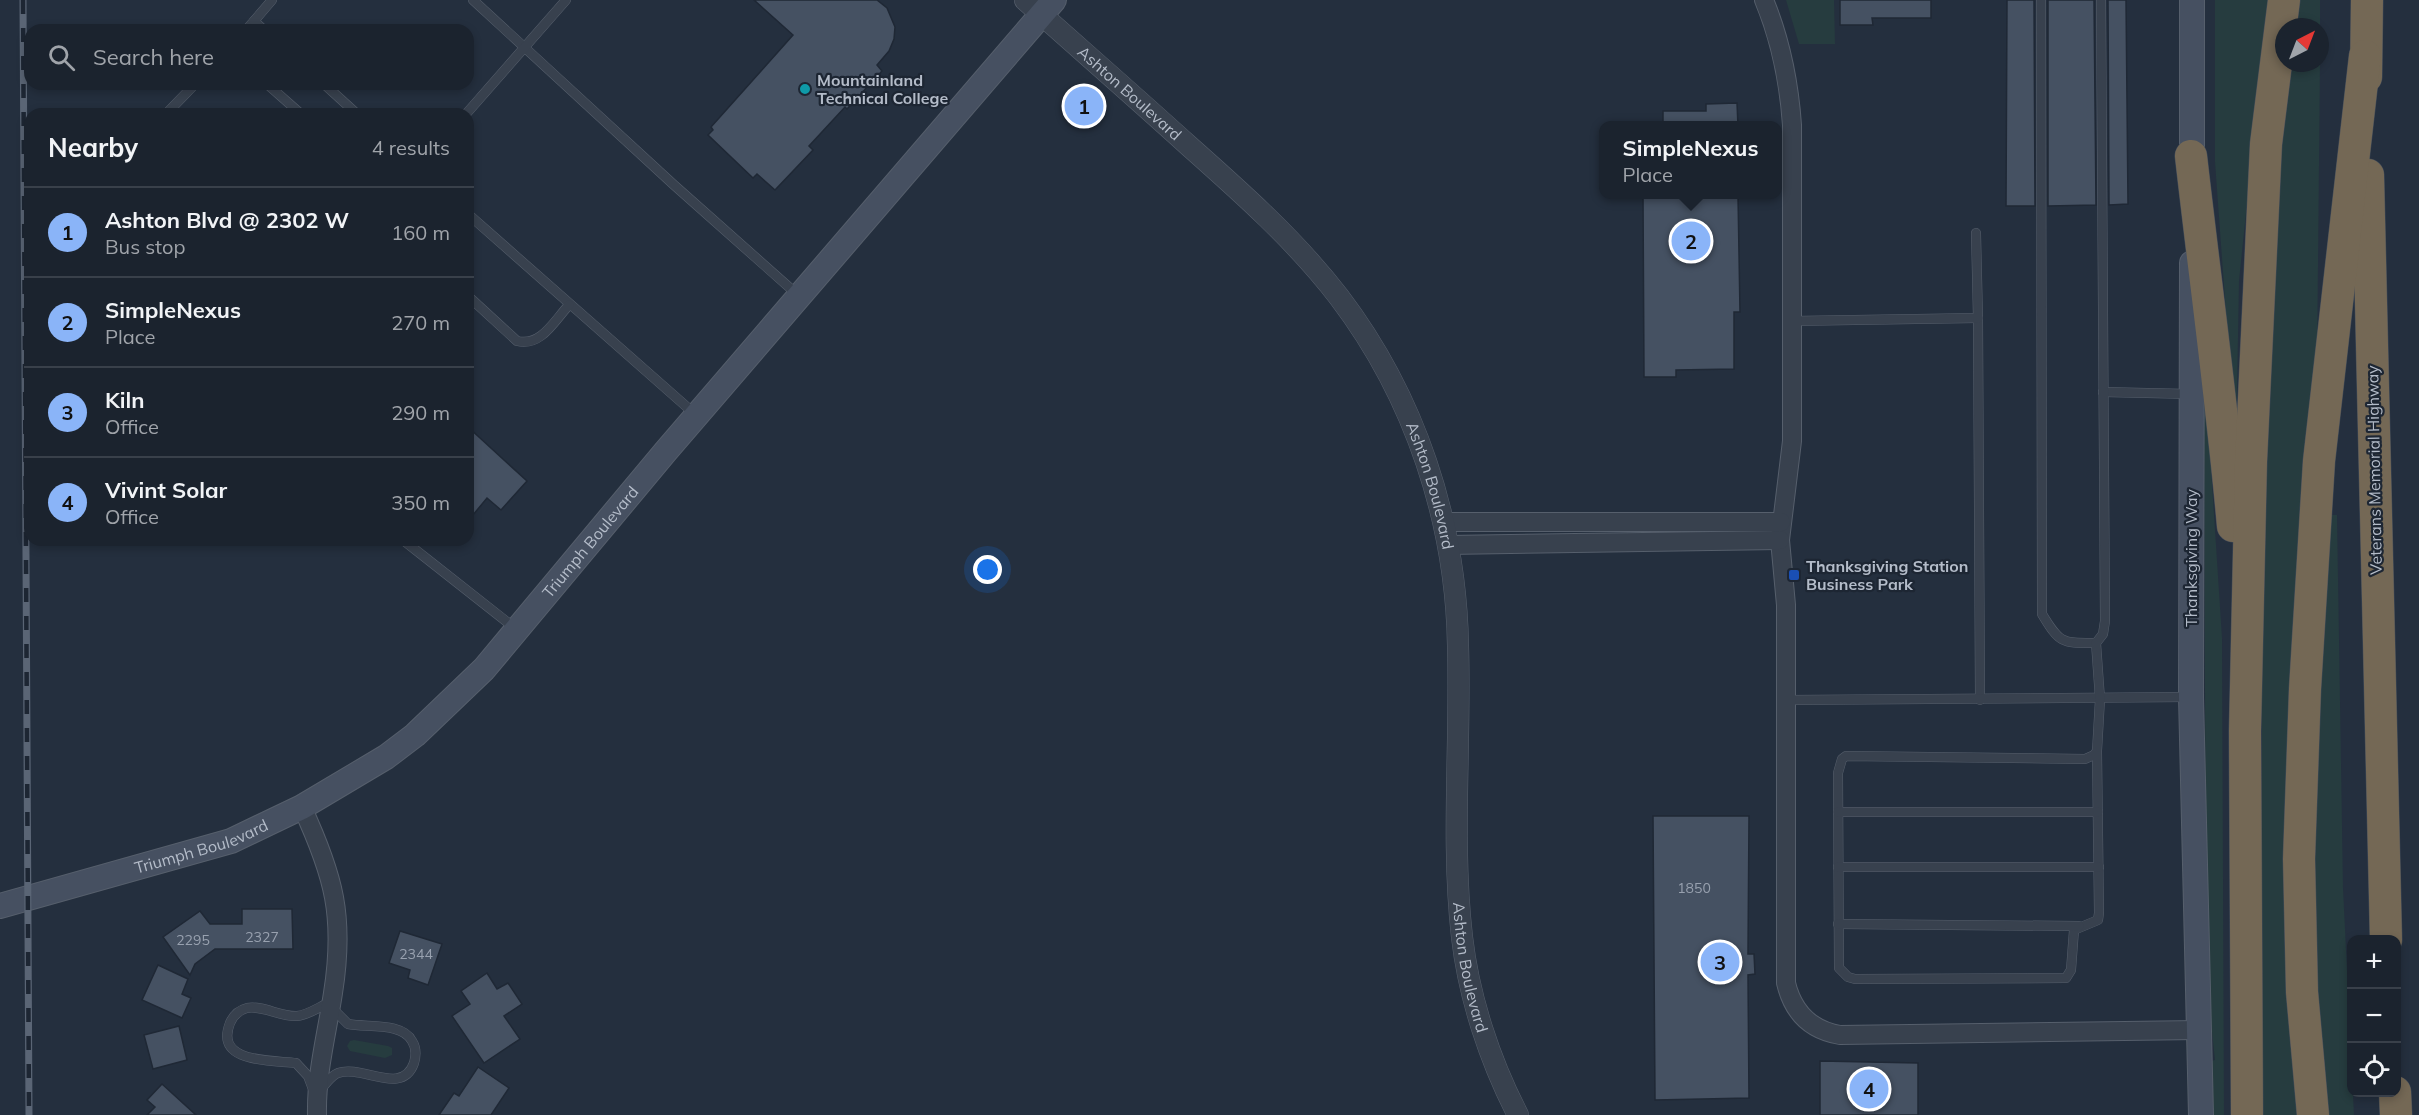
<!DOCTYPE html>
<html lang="en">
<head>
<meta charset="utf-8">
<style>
  body { margin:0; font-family:Mulish,sans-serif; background:#242b36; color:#f1f3f6 }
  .controls { position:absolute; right:18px; bottom:18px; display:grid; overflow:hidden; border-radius:12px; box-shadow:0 3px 9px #0003 }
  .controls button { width:54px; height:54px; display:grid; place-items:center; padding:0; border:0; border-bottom:2px solid #39404a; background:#1b232e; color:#f1f3f6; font:30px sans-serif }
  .compass { position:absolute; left:2275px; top:18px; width:54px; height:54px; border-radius:50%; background:#1b232e; box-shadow:0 3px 9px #0003; rotate:42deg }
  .you { position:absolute; left:988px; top:570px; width:21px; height:21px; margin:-15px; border:4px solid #fff; border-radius:50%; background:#1a73e8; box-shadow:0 0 0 9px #1a73e833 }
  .badge { display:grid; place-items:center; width:39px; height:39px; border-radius:50%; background:#8ab4f8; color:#111; font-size:20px; font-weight:700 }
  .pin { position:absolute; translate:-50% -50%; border:3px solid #fff; box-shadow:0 2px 6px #0006 }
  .popup { position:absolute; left:1599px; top:121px; width:183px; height:78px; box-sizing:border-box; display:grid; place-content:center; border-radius:12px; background:#1b232e; filter:drop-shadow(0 2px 4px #0005); font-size:20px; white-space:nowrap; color:#a0a4aa }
  .popup b { font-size:22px; color:#f1f3f6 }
  .popup::after { content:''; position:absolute; left:50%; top:100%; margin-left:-12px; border:12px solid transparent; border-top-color:#1b232e }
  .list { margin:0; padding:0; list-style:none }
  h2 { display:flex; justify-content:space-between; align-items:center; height:78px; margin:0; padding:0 24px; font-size:26px }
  h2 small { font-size:20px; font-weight:400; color:#a0a4aa }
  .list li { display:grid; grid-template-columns:39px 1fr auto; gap:18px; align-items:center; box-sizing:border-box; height:90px; padding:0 24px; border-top:2px solid #39404a }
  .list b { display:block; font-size:22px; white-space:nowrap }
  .list p { margin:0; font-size:20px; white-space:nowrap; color:#a0a4aa }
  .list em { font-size:20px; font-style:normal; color:#a0a4aa }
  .icon { flex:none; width:33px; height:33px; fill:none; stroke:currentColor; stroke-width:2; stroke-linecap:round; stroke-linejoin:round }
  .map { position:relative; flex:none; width:2419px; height:1115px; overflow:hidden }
  .search { position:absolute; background:#1b232e; box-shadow:0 3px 9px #0003; left:24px; top:24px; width:450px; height:66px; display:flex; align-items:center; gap:15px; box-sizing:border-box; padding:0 21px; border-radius:18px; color:#a0a4aa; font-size:22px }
  .panel { position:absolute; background:#1b232e; box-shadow:0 3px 9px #0003; left:24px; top:108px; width:450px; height:438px; border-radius:18px }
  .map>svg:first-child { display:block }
  .green { fill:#263c3f }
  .building { fill:#455162; stroke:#1f2835; stroke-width:1.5 }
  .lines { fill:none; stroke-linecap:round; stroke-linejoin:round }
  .service-casing { stroke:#565f6c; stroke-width:10 }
  .minor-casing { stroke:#565f6c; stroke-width:20 }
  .tertiary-casing { stroke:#565f6c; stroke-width:22 }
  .secondary-casing { stroke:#565f6c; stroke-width:26 }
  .motorway-casing { stroke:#434c59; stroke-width:33 }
  .service { stroke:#38414e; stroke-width:9 }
  .minor { stroke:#38414e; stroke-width:18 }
  .tertiary { stroke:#38414e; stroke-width:21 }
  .secondary { stroke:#465061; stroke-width:24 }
  .motorway { stroke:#746855; stroke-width:32 }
  .rail-casing { stroke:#5a6575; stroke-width:7 }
  .rail { stroke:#1d2633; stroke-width:4.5; stroke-dasharray:14; stroke-linecap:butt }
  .culture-dot { fill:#0f9aa8; stroke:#1d2633; stroke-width:2 }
  .transit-dot { fill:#1a4fb4; stroke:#1d2633; stroke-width:2 }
  .labels { text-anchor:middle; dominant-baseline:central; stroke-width:4.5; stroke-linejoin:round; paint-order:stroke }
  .number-label { font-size:14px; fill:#98a1af }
  .poi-label { font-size:16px; font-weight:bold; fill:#b4bcc9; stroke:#1d2633; text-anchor:start }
  .street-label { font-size:16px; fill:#b4bcc9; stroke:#1d2633 }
</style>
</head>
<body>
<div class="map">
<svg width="2419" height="1115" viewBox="0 0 2419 1115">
  <rect width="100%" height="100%" fill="#242f3e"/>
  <g class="green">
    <polygon points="1786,0 1834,0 1835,44 1799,44"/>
    <polygon points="2215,0 2268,0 2239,281 2236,451 2215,162"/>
    <polygon points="2295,0 2320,0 2320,37 2320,27 2292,27"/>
    <polygon points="2288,63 2320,63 2317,366 2300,1115 2262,1115 2262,352"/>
    <polygon points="2204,405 2207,406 2222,638 2224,1115 2213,1115 2211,1061 2215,1060 2206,977"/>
    <polygon points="2329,515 2337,515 2343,888 2354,1115 2327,1115 2309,904"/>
    <polygon points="354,1040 388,1046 392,1048 392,1055 385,1058 350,1051 347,1046 350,1041"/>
  </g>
  <g class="building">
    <polygon points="754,0 877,0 887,8 895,27 894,39 889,51 877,65 882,71 847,109 845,107 809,146 813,150 775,190 757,174 753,178 708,135 713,130 711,127 793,35"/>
    <polygon points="1840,0 1931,0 1931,18 1872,18 1873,25 1840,25"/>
    <polygon points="2007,0 2034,0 2035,206 2006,206"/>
    <polygon points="2048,0 2094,0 2096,205 2048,206"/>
    <polygon points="2108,0 2126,0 2128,204 2109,205"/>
    <polygon points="1737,103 1738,126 1663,126 1663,111 1706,111 1706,104"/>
    <polygon points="1643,195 1738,195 1740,312 1734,312 1734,369 1676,370 1676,377 1644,377"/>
    <polygon points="468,427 527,481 501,510 487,498 468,521"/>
    <polygon points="1653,816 1749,816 1748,954 1754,954 1755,974 1748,975 1749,1098 1655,1100"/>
    <polygon points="242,909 292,909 293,949 215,949 195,964 190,975 163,937 200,911 210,924 242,924"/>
    <polygon points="400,931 442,944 428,985 408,978 410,970 389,963"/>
    <polygon points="158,965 188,979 182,994 191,998 182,1018 142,1000"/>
    <polygon points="487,973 497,989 508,983 522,1004 504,1016 520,1039 484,1063 452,1016 470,1004 461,991"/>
    <polygon points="179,1026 187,1060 153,1069 144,1035"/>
    <polygon points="1820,1061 1918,1063 1918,1115 1820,1115"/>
    <polygon points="478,1067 509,1088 491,1115 439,1115 454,1093 459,1096"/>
    <polygon points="162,1084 196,1115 147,1115 155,1107 147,1100"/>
  </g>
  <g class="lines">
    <g class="service-casing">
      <g id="service">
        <polyline points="473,0 674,185 799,296"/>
        <path d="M2041,0L2042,614C2060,644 2062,643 2096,643"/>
        <polyline points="246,30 254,21"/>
        <polyline points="264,30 254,21 272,0"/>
        <polyline points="267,84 301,114"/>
        <polyline points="324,84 357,114"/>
        <polyline points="166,114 195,84"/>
        <polyline points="466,114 566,0"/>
        <polyline points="468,214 696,415"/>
        <path d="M468,296L517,341C541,347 554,321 569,305"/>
        <polyline points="1978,318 1980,700"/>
        <polyline points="1792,321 1978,318 1976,233"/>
        <polyline points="2103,392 2191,394"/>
        <polyline points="403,540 516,629"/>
        <polyline points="1786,700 2189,697"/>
        <polyline points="2097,751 2099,913 2098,920 2074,930 2071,970 2066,978 1855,979 1848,977 1839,968 1838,773 1842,759 1846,756 2085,759 2094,755 2097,751 2100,699 2096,643 2103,634 2105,621 2101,0"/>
        <polyline points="1838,812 2098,812"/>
        <polyline points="1838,867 2099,867"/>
        <polyline points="1838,924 2079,926"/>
        <path d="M331,1002L335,1011L348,1024C367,1028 402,1022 412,1041C416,1047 416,1056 414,1063C402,1097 362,1064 338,1073C329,1077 322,1088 316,1097L308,1076L296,1063C273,1060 214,1064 230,1023C233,1016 239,1010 247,1008C263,1005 280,1017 297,1016C309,1015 320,1006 331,1002Z"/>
      </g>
    </g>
    <g class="minor-casing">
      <g id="minor">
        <path d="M1764,0C1781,41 1789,82 1792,125V441L1780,540L1786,605V983C1793,1012 1810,1030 1840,1035L2198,1030"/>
        <polyline points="1444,522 1781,522"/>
        <polyline points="1448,545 1780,540"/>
        <path d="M302,807C334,876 345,917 333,993C327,1033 316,1074 317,1115"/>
      </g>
    </g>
    <g class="tertiary-casing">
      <g id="tertiary">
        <path id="s1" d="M1025,0C1080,49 1135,97 1189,146C1242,193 1296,241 1339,297C1415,397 1456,521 1458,646C1461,743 1451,840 1462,937C1469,998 1490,1061 1518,1115"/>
      </g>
    </g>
    <g class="secondary-casing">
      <g id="secondary">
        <polyline points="2192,172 2192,0"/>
        <polyline points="2192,263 2191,697 2201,1115"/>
        <path id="s2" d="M0,906L231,841L302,807L386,757L415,735L484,669L666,451L1054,0"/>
      </g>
    </g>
    <g class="motorway-casing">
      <g id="motorway">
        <polyline points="2366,77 2367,0"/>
        <path d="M2191,156C2205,279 2222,402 2233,526"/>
        <polyline points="2368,175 2386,940"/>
        <polyline points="2395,1092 2396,1115"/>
        <polyline points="2247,1115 2245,731 2251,462 2266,144 2284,0"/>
        <polyline points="2313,1115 2302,992 2299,859 2305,689 2319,461 2365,56"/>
      </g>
    </g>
    <use href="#service" class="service"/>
    <use href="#minor" class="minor"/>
    <use href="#tertiary" class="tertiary"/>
    <use href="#secondary" class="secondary"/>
    <use href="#motorway" class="motorway"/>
    <g class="rail-casing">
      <polyline id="rail" points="23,0 29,1115"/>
    </g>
    <use href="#rail" class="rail"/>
  </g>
  <circle class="culture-dot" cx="805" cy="89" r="6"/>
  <rect class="transit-dot" x="1788" y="569" width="12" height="12" rx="3"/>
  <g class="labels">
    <g class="number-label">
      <text x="1694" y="888">1850</text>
      <text x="262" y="937">2327</text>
      <text x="193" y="940">2295</text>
      <text x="416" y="954">2344</text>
    </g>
    <g class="poi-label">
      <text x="817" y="80">Mountainland<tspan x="817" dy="18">Technical College</tspan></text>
      <text x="1806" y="566">Thanksgiving Station<tspan x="1806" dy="18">Business Park</tspan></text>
    </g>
    <g class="street-label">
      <text stroke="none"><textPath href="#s1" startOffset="140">Ashton Boulevard</textPath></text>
      <text transform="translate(2374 470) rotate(-91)">Veterans Memorial Highway</text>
      <text stroke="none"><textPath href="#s1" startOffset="644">Ashton Boulevard</textPath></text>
      <text stroke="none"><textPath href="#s2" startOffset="714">Triumph Boulevard</textPath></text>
      <text transform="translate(2191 558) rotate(-90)">Thanksgiving Way</text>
      <text stroke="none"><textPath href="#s2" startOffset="210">Triumph Boulevard</textPath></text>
      <text stroke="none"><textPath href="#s1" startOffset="1130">Ashton Boulevard</textPath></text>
    </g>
  </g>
</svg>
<div class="controls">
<button>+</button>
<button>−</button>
<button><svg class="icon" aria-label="locate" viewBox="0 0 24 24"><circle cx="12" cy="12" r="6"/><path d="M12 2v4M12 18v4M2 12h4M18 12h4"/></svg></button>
</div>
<svg class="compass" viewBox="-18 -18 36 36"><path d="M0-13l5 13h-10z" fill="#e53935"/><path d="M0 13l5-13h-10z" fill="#a0a4aa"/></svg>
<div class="you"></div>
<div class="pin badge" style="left:1084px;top:106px">1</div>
<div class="pin badge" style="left:1691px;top:241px">2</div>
<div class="popup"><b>SimpleNexus</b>Place</div>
<div class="pin badge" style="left:1720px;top:962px">3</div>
<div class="pin badge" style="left:1869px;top:1089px">4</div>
<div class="search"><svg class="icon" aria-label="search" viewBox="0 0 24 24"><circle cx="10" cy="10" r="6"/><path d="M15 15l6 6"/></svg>Search here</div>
<section class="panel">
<h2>Nearby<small>4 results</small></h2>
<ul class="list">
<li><span class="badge">1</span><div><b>Ashton Blvd @ 2302 W</b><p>Bus stop</p></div><em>160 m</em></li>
<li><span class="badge">2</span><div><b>SimpleNexus</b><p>Place</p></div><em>270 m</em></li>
<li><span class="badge">3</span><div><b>Kiln</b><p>Office</p></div><em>290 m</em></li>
<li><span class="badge">4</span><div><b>Vivint Solar</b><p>Office</p></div><em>350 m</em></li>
</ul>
</section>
</div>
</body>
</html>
